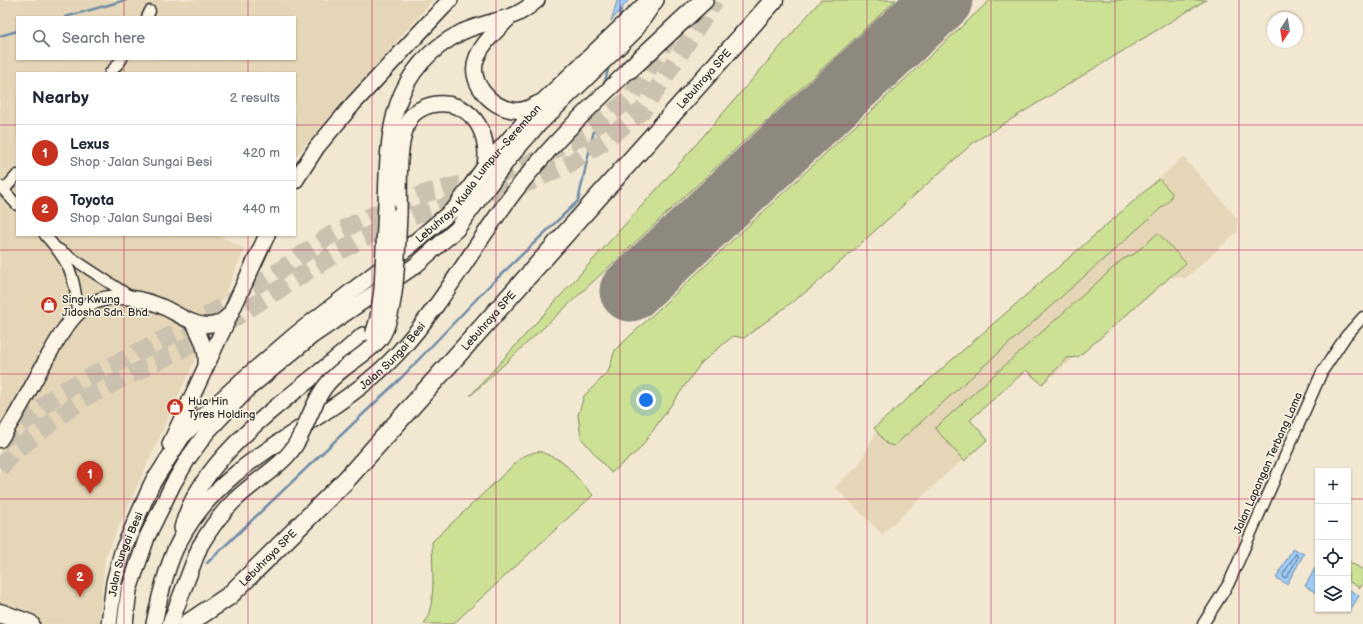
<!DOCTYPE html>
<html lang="en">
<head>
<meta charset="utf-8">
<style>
  body { margin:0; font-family:"Balsamiq Sans",sans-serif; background:#f2f2f3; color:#1f2937 }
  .controls { position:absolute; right:12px; bottom:12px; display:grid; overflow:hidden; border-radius:0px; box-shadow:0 1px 3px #0004 }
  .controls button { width:36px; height:36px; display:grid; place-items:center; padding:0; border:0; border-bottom:1px solid #e0e1e3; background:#fff; color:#1f2937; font:20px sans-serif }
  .compass { position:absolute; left:1267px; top:12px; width:36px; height:36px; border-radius:50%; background:#fff; box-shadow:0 1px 3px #0004; rotate:192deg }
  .you { position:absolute; left:646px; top:400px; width:14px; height:14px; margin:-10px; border:3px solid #fff; border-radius:50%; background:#1a73e8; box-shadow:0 0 0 6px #1a73e833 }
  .badge { display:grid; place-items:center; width:26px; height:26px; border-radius:50%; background:#c8321e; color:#fff; font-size:13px; font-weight:700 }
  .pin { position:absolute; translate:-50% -33px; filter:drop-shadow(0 1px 2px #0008) }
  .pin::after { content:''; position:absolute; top:21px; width:14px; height:12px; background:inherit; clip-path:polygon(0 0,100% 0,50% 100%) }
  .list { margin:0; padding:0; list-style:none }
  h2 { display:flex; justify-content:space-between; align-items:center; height:52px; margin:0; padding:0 16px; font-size:17px }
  h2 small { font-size:13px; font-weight:400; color:#747a83 }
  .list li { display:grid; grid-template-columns:26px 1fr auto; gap:12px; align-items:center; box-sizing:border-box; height:56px; padding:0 16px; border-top:1px solid #e0e1e3 }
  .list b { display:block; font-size:15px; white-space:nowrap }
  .list p { margin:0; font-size:13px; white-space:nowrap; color:#747a83 }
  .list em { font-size:13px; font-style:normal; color:#747a83 }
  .icon { flex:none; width:22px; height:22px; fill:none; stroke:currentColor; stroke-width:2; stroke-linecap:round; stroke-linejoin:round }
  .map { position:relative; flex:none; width:1363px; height:624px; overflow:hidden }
  .search { position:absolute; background:#fff; box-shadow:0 1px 3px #0004; left:16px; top:16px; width:280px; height:44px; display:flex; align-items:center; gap:10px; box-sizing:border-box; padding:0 14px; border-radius:0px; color:#747a83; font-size:15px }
  .panel { position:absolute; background:#fff; box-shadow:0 1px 3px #0004; left:16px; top:72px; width:280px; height:164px; border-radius:0px }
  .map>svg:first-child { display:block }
  .built { fill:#e5d6b7; fill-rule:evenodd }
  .green { fill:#cde195; stroke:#7c8660 }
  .water { fill:#9dccf9; stroke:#6f8ca7 }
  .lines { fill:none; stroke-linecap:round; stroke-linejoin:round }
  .shore { stroke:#596b7d; stroke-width:1 }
  .stream { stroke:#6f8ca7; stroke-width:2.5 }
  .runway { stroke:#8e897e; stroke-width:61 }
  .highway-tunnel { stroke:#cac1af; stroke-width:18; stroke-dasharray:18 9; stroke-linecap:butt }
  .street-casing { stroke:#2b2b2b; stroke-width:13 }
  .secondary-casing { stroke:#2b2b2b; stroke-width:17 }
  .primary-casing { stroke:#2b2b2b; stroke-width:18 }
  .highway-casing { stroke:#2b2b2b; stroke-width:21 }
  .street { stroke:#fcf5e5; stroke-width:10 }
  .secondary { stroke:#fcf5e5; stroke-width:14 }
  .primary { stroke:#fcf5e5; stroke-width:15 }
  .highway { stroke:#fcf5e5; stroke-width:18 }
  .primary-bridge-casing { stroke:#2b2b2b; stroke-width:18; stroke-linecap:butt }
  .primary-bridge { stroke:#fcf5e5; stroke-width:15 }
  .grid { fill:none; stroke:#c2185b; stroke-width:1; stroke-opacity:0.55 }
  .labels { text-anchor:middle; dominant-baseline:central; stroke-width:3; stroke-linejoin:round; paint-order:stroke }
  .street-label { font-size:11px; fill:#2b2b2b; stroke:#fcf5e5 }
  .poi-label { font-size:11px; fill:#2b2b2b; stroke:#fcf5e5; text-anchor:start }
</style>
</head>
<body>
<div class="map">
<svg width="1363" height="624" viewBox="0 0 1363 624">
  <rect width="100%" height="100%" fill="#f2e7d0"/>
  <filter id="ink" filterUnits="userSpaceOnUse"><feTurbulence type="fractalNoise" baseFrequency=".025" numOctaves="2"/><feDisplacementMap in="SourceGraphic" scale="8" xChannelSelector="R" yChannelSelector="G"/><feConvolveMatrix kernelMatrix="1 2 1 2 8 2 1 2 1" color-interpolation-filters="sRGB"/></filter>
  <g filter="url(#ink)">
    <g class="built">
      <path d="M0,0H433L295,157V73H17V235H218L245,249L105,557L99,624H0ZM17,17H295V59H17Z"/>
      <polygon points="1183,157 1237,218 1238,231 1186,278 1169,277 1042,385 1025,370 968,420 985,438 882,534 835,487 858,466 880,425"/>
    </g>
    <g class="green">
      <polygon points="821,0 896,0 470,396 666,179"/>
      <polygon points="990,0 1206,0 974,142 811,288 744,338 733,336 701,363 639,450 611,473 581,438 578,415 584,396 608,372 615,350"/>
      <polygon points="1159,179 1172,193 1170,200 894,446 887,444 874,428"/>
      <polygon points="1158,233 1186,263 1078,357 1067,358 1042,384 1026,370 970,420 988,439 964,461 935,428 1123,259 1134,254"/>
      <path d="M539,451L562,461L593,495L453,624H424C437,604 432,565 432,542L523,456Z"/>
      <polygon points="1348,561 1363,570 1363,583 1360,588 1348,581"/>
    </g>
    <g class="water">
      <polygon points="617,0 629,0 611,21 617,1"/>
      <polygon points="1293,548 1304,554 1287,584 1276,578"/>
      <polygon points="1315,568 1318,570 1318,594 1305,586"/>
      <polygon points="1350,590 1359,596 1349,612 1344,609 1348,609 1348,593"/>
    </g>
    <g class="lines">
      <polygon class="shore" points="1296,554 1298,557 1287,577 1284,578 1283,575"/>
      <g class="stream">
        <polyline points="65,17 126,0"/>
        <polyline points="618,21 621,9"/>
        <polyline points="0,36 17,31"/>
        <polyline points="604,86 609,65"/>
        <polyline points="207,563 402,377 487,288 578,201 599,108"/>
      </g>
      <polyline class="runway" points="630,291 942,0"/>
      <g class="highway-tunnel">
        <polyline points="0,442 59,393 204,318 279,271 329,236 401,202 430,192 480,180 524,166 587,133 630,98 668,38"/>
        <polyline points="0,468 15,451 84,398 193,344 338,252 379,230 413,215 490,195 530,182 571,163 606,140 643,110 715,0"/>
      </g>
      <g class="street-casing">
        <g id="street">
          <polyline points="147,17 150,11"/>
          <polyline points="110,73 122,59"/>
          <polyline points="0,186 17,205"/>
          <polyline points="4,190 17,175"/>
          <path d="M45,235C70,263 75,276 78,313"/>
          <polyline points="58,249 131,297"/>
          <polyline points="1203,624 1229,583 1322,372 1346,336 1363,317"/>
        </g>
      </g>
      <g class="secondary-casing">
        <g id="secondary">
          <path d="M193,322C201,338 208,350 205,369"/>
          <path d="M0,440C18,414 32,385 47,358C56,343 65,325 78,313C101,291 134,295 161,306C177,313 196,329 215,324C222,322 227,317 232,312"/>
        </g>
      </g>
      <g class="primary-casing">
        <g id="primary">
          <path d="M510,17C498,29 484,41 477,57C467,81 490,107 513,110C523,112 531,107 539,103"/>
          <polyline points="295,181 317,147 354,103 450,0"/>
          <path d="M386,205C388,133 389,69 462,32C477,25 493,22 509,17C519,14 529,7 537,0"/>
          <path d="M399,215C400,187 396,143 410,118C414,112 423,107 431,105C469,97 491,131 485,166"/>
          <polyline points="170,444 267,235"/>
          <path id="s1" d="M150,487L182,437L201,418L240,382L296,334L410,246L455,208L485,166L542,102L649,0"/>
          <path d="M182,528C203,447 305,390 363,335"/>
          <path id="s2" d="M109,624L114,582L122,552L154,479"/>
          <polyline points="125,624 129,590 147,537 173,484 189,457 207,432 249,388 312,336 416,265 457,229 510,157 535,128 634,32 656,0"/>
          <path id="s3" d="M154,624C159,599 167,564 179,542C226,451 332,425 398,353C442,305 473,247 512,195C546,149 588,109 630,69"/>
          <polyline points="170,624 200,546"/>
        </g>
      </g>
      <g class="highway-casing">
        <g id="highway">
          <polyline points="630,69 704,0"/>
          <polyline points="0,613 30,624"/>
          <path id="s4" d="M187,624L229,596L346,480L774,0"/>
        </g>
      </g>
      <use href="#street" class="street"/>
      <use href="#secondary" class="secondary"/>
      <use href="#primary" class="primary"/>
      <use href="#highway" class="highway"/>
      <g class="primary-bridge-casing">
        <g id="primary-bridge">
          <polyline points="373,335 378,318 382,289 386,205"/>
          <path d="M200,546C210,529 220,514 235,500C250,485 269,474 284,459C304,440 308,411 324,388C338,368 363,358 379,340C398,318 397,245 399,215"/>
        </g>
      </g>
      <use href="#primary-bridge" class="primary-bridge"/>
    </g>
  </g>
  <path class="grid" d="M124,0V17M248,0V17M372,0V624M496,0V624M620,0V624M743,0V624M867,0V624M991,0V624M1115,0V624M1239,0V624M124,59V73M248,59V73M0,125H17M295,125H1363M124,235V624M248,235V624M0,250H1363M0,374H1363M0,499H1318M1348,499H1363"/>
  <defs>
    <g id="shop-disc" transform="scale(0.9)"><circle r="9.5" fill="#c8321e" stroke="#fcf5e5"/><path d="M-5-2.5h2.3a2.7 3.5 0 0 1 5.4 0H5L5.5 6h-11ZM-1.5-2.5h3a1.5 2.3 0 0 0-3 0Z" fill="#fff"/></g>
  </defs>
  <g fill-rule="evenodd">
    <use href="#shop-disc" x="49" y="305"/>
    <use href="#shop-disc" x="175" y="407"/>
  </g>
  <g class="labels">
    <g class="street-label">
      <text stroke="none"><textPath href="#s4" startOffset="753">Lebuhraya SPE</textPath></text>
      <text stroke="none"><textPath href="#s1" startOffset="457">Lebuhraya Kuala Lumpur–Seremban</textPath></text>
      <text stroke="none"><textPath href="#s4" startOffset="429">Lebuhraya SPE</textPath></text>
      <text stroke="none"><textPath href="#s3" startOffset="372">Jalan Sungai Besi</textPath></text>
      <text transform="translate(1268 463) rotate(-66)">Jalan Lapangan Terbang Lama</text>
      <text stroke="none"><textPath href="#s2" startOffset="72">Jalan Sungai Besi</textPath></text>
      <text stroke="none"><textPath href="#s4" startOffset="105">Lebuhraya SPE</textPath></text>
    </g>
    <g class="poi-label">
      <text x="62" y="299">Sing Kwung<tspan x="62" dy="13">Jidosha Sdn. Bhd.</tspan></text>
      <text x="188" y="401">Hua Hin<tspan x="188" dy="13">Tyres Holding</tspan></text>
    </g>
  </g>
</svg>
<div class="controls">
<button>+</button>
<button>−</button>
<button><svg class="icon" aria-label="locate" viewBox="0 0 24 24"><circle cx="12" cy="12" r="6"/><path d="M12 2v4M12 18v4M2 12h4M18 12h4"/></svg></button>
<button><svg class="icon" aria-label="layers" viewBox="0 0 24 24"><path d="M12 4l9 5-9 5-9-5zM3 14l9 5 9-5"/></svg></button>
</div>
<svg class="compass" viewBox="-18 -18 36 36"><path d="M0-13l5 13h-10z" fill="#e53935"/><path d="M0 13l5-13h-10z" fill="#747a83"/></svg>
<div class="you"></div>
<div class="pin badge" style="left:90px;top:494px">1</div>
<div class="pin badge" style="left:80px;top:597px">2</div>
<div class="search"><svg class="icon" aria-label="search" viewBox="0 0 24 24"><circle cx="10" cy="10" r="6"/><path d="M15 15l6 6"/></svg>Search here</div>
<section class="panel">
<h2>Nearby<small>2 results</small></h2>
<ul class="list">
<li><span class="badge">1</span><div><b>Lexus</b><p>Shop · Jalan Sungai Besi</p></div><em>420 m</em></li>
<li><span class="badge">2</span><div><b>Toyota</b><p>Shop · Jalan Sungai Besi</p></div><em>440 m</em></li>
</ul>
</section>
</div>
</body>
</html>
